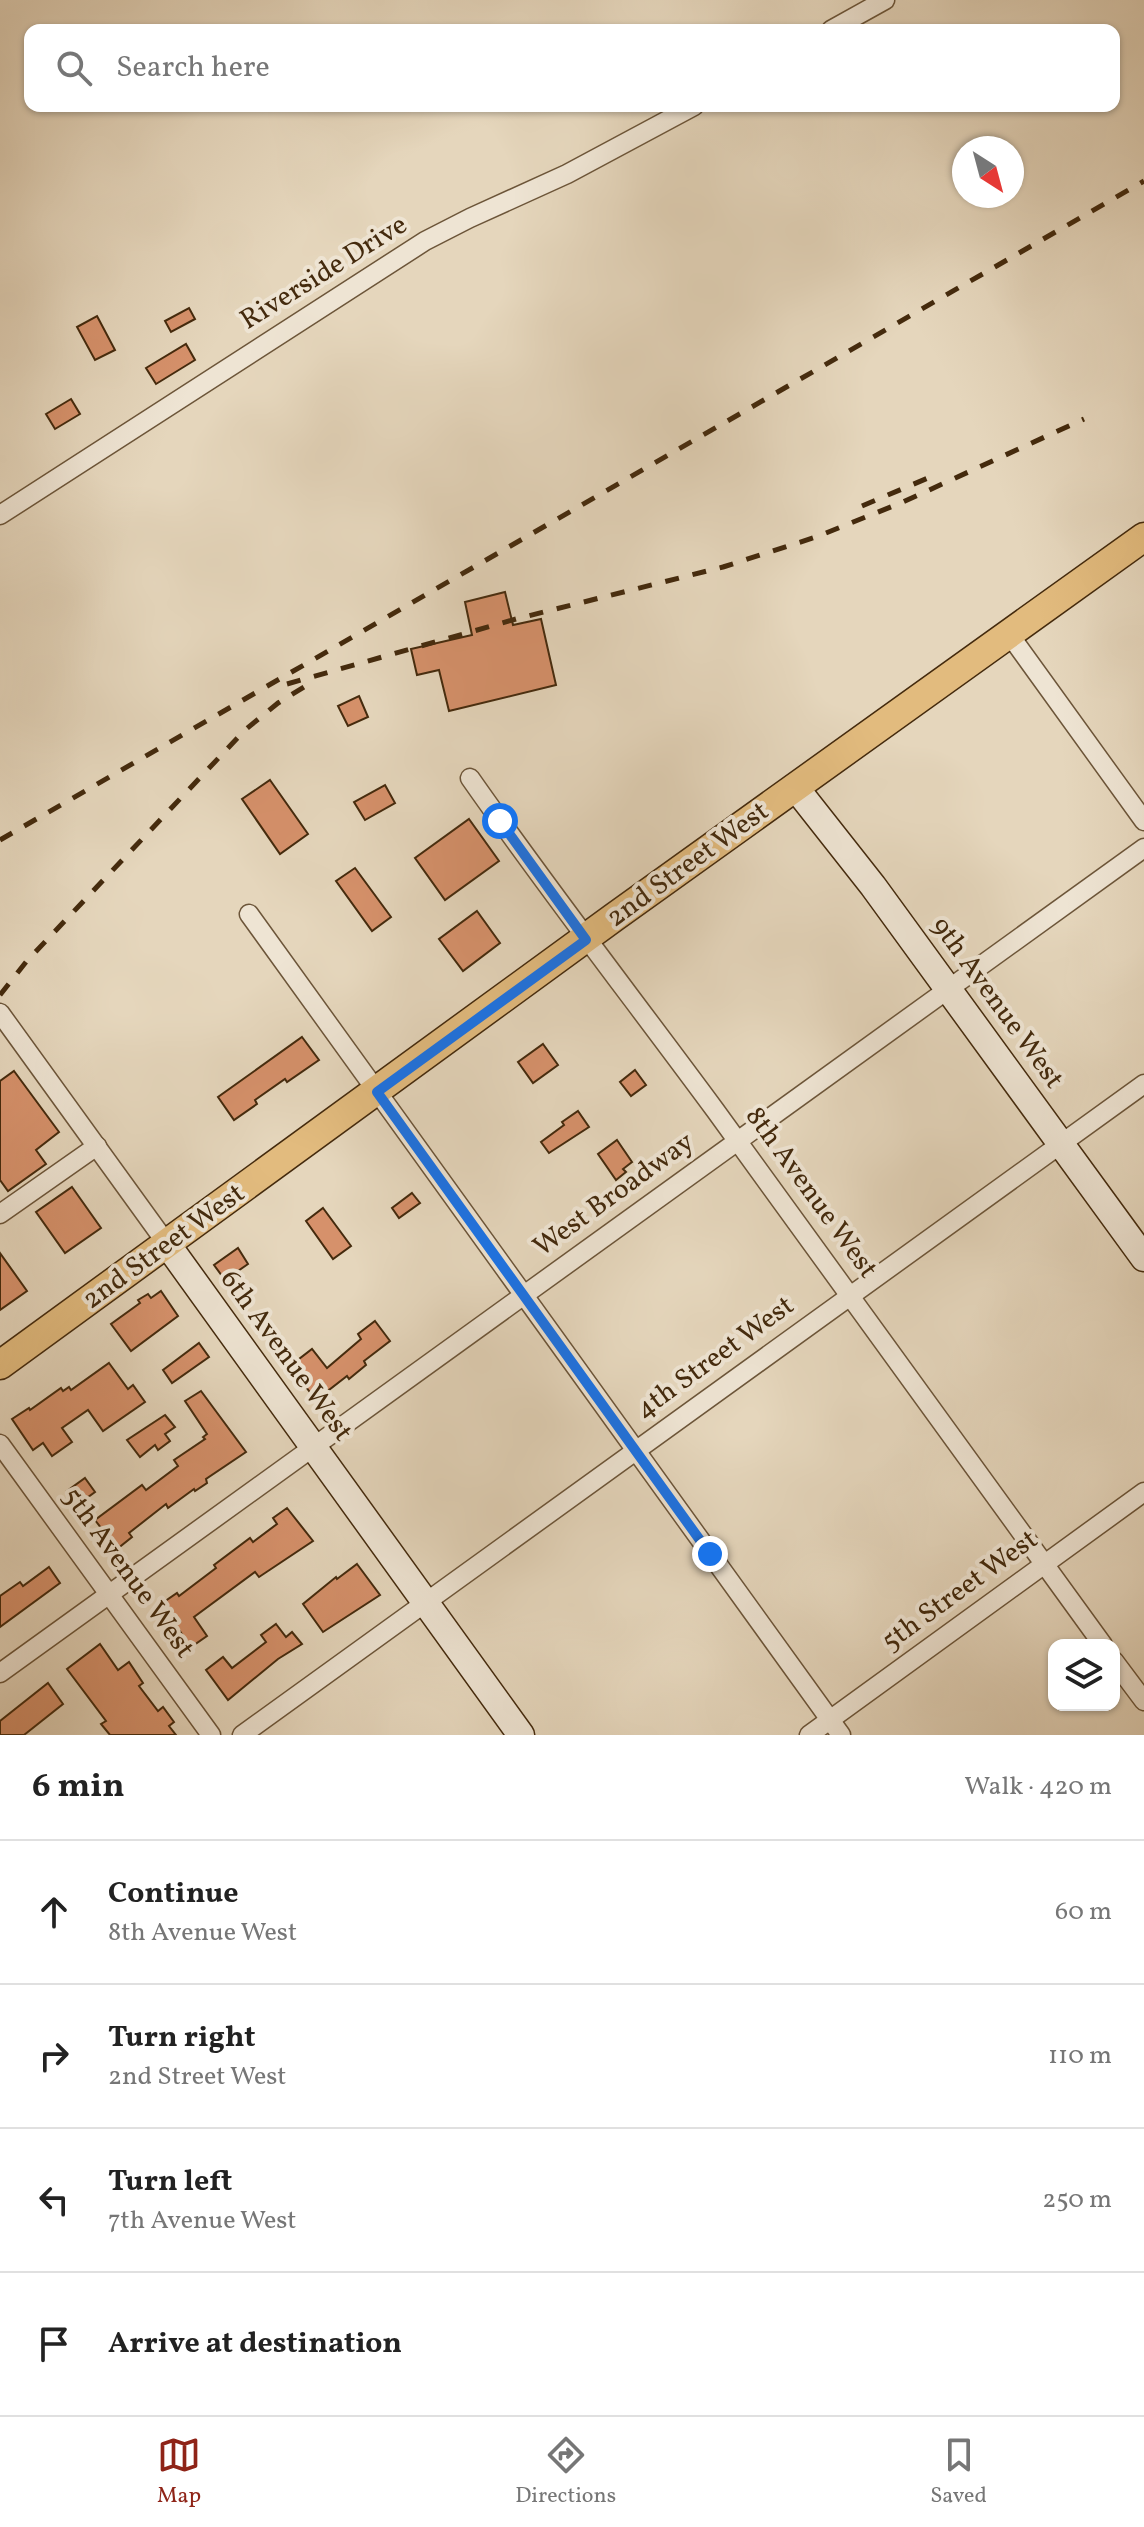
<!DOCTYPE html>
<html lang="en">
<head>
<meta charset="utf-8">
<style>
  body { margin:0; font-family:Vollkorn,serif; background:#f2f2f2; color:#222 }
  .controls { position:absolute; right:24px; bottom:24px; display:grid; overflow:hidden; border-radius:16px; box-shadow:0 2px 6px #0004 }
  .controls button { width:72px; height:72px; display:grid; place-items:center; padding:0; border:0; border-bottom:2px solid #e0e0e0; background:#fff; color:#222; font:40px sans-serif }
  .compass { position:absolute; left:952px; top:136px; width:72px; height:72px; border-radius:50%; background:#fff; box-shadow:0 2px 6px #0004; rotate:144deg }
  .stop { position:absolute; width:24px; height:24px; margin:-18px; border:6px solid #1a73e8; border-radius:50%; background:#fff }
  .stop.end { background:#1a73e8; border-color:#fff; box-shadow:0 2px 8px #0008 }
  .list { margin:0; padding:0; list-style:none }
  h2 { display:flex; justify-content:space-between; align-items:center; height:104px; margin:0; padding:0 32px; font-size:34px }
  h2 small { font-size:26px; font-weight:400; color:#767676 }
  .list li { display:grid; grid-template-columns:52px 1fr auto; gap:24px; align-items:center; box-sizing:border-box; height:144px; padding:0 32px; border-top:2px solid #e0e0e0 }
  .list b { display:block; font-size:30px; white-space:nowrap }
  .list p { margin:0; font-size:26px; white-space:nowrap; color:#767676 }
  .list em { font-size:26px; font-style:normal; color:#767676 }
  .icon { flex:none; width:44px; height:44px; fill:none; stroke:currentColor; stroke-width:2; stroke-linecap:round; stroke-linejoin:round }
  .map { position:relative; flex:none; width:1144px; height:1735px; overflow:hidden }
  .search { position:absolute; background:#fff; box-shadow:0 2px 6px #0004; left:24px; right:24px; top:24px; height:88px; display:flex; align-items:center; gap:20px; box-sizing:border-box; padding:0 28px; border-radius:16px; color:#767676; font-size:30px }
  .sheet { height:680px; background:#fff }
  nav { display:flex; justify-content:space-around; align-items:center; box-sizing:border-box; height:112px; border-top:2px solid #e0e0e0; background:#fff; font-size:22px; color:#767676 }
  nav a { display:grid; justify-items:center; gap:4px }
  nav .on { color:#8f2418 }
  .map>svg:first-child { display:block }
  .building { fill:#d6916b; stroke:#442a0d; stroke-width:2 }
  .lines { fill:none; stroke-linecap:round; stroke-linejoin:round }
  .street-casing { stroke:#6c5539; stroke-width:21 }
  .secondary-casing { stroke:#442a0d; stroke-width:29 }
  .primary-casing { stroke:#442a0d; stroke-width:31 }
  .street { stroke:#eee4d3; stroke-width:18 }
  .secondary { stroke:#eee4d3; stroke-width:26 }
  .primary { stroke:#e2bb7e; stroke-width:28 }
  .rail { stroke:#442a0d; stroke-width:5; stroke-dasharray:14 14; stroke-linecap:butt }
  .route { stroke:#1a73e8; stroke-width:10 }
  .labels { text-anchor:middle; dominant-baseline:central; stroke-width:8; stroke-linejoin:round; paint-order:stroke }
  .street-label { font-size:28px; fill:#442a0d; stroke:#eee4d3 }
</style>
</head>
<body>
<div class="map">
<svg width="1144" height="1735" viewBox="0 0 1144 1735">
  <rect width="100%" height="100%" fill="#e5d6bc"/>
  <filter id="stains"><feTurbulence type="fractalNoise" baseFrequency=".0025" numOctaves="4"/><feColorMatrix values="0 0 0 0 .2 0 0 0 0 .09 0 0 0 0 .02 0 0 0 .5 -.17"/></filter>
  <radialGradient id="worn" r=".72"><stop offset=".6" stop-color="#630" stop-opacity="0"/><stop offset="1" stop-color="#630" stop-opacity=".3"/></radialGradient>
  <g class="building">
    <polygon points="189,308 195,319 171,332 165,321"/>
    <polygon points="97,316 115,350 95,360 77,327"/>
    <polygon points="186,344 195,360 156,384 146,368"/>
    <polygon points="71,399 80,414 55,429 46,414"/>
    <polygon points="505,592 513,625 541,619 556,685 449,711 439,670 417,675 411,649 472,635 465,602"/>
    <polygon points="359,696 368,717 348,726 338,706"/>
    <polygon points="270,780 308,834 280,854 242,799"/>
    <polygon points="385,785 395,803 365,820 354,802"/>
    <polygon points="469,819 499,861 445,900 415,858"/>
    <polygon points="355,868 391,917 372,931 336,881"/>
    <polygon points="477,911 500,943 463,971 439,939"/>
    <polygon points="302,1037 319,1060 287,1082 285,1079 255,1100 257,1104 234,1120 218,1097"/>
    <polygon points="543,1044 558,1065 533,1083 518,1062"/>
    <polygon points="635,1070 646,1085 631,1096 620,1082"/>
    <polygon points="14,1071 59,1132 36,1150 46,1164 8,1191 0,1180 0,1081"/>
    <polygon points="578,1111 589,1127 549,1153 541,1142 564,1125 562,1122"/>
    <polygon points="617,1140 632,1162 623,1169 626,1172 616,1180 598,1154"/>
    <polygon points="72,1187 101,1228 65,1253 36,1212"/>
    <polygon points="412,1193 420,1203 399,1218 392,1208"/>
    <polygon points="323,1208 351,1246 333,1259 306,1221"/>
    <polygon points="238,1248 248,1264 225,1280 214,1265"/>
    <polygon points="0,1253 27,1291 0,1310"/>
    <polygon points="161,1291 178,1316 131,1351 111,1324 140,1303 138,1300 148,1294 151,1298"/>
    <polygon points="375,1321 390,1341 364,1361 366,1365 349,1379 347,1376 316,1400 290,1366 312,1349 327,1368 361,1339 358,1334"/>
    <polygon points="199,1343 209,1357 172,1383 163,1370"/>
    <polygon points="109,1363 128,1389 133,1385 145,1402 103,1431 88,1410 62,1428 72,1442 52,1456 43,1443 33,1450 12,1419 29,1408 30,1410 61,1388 63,1391 69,1387 71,1390"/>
    <polygon points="201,1391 246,1452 206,1479 207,1483 195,1491 194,1489 168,1508 166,1504 129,1533 132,1537 117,1549 95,1520 142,1485 146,1490 178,1466 174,1460 205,1439 203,1437 207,1434 185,1401"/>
    <polygon points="165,1415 175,1427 165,1434 170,1441 158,1450 155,1445 140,1457 127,1440"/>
    <polygon points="85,1478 95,1492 77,1505 67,1491"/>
    <polygon points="287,1508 313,1541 259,1577 255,1572 194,1617 207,1636 191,1647 161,1604 177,1593 179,1596 216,1568 214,1565 250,1538 253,1542 277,1524 273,1518"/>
    <polygon points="357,1564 380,1595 323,1632 303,1604 336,1577 337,1579"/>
    <polygon points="49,1567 60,1583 0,1627 0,1596 20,1582 23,1586"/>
    <polygon points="276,1624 286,1637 292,1632 302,1644 278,1659 228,1700 206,1670 223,1657 232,1668 266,1642 261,1635"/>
    <polygon points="100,1644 118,1670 129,1662 143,1683 139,1686 158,1711 163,1707 174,1722 169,1726 176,1735 110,1735 101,1724 106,1721 67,1669"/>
    <polygon points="48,1683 63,1704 24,1735 0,1735 0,1721"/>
  </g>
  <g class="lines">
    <g class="street-casing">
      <g id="street">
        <polyline points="831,30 885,0"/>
        <polyline points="0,515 425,241 470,218 567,174 694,106"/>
        <polyline points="1009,634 1144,821"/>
        <path d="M470,778C549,891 633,999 715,1110C845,1287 974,1466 1103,1645"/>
        <polyline points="249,914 841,1735"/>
        <polyline points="0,1013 167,1244"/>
        <polyline points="0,1214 97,1146"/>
        <polyline points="0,1444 211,1735"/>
        <polyline points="1114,1661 1144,1701"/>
        <polyline points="0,1673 1144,848"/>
        <polyline points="242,1735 1144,1084"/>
        <polyline points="809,1735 1144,1492"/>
      </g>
    </g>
    <g class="secondary-casing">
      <g id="secondary">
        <polyline points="795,787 873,886 1144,1258"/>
        <polyline points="167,1244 521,1735"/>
      </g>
    </g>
    <g class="primary-casing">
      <polyline id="primary" points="0,1365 613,918 1144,537"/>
    </g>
    <use href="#street" class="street"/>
    <use href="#secondary" class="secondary"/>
    <use href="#primary" class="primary"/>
    <g class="rail">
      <polyline points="862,506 928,478"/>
      <polyline points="287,684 516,619 723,567 816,537 903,502 1084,419"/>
      <polyline points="0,840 1144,181"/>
      <polyline points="0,995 26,962 245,730 278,703 309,684"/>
    </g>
  </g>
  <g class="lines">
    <polyline class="route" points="500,821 586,940 377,1092 710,1554"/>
  </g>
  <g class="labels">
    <g class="street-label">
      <text transform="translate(324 273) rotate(-32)">Riverside Drive</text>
      <text transform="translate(688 865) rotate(-36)">2nd Street West</text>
      <text transform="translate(997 1003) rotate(54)">9th Avenue West</text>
      <text transform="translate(811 1193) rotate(54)">8th Avenue West</text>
      <text transform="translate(614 1195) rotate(-36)">West Broadway</text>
      <text transform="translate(164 1247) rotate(-36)">2nd Street West</text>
      <text transform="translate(286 1356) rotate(54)">6th Avenue West</text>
      <text transform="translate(715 1358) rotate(-36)">4th Street West</text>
      <text transform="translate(128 1573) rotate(54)">5th Avenue West</text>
      <text transform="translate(960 1591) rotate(-36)">5th Street West</text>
    </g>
  </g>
  <rect width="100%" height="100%" filter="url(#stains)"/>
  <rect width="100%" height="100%" fill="url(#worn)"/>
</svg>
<div class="controls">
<button><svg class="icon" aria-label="layers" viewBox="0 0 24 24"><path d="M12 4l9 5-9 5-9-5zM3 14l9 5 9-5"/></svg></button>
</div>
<svg class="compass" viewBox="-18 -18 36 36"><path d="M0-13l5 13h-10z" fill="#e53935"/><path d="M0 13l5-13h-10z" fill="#767676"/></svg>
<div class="stop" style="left:500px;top:821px"></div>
<div class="stop end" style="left:710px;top:1554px"></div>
<div class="search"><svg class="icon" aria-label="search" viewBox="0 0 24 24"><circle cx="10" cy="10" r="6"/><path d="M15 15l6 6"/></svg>Search here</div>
</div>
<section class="sheet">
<h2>6 min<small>Walk · 420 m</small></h2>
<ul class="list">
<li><svg class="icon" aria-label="ahead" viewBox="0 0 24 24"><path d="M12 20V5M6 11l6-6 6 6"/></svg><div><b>Continue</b><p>8th Avenue West</p></div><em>60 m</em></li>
<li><svg class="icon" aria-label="right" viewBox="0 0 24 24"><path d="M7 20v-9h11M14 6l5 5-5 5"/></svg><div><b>Turn right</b><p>2nd Street West</p></div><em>110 m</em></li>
<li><svg class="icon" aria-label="left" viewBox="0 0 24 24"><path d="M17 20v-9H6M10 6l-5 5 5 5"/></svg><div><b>Turn left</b><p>7th Avenue West</p></div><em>250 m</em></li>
<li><svg class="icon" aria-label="arrive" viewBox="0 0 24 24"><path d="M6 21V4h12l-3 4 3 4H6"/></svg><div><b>Arrive at destination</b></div></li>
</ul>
</section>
<nav>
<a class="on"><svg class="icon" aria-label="map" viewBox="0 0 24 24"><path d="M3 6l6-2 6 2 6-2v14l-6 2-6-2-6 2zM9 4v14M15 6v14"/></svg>Map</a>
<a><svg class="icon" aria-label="directions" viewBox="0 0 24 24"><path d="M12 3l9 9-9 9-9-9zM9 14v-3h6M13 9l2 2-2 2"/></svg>Directions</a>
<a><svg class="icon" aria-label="saved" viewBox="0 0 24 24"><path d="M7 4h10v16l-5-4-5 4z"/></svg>Saved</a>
</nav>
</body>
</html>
